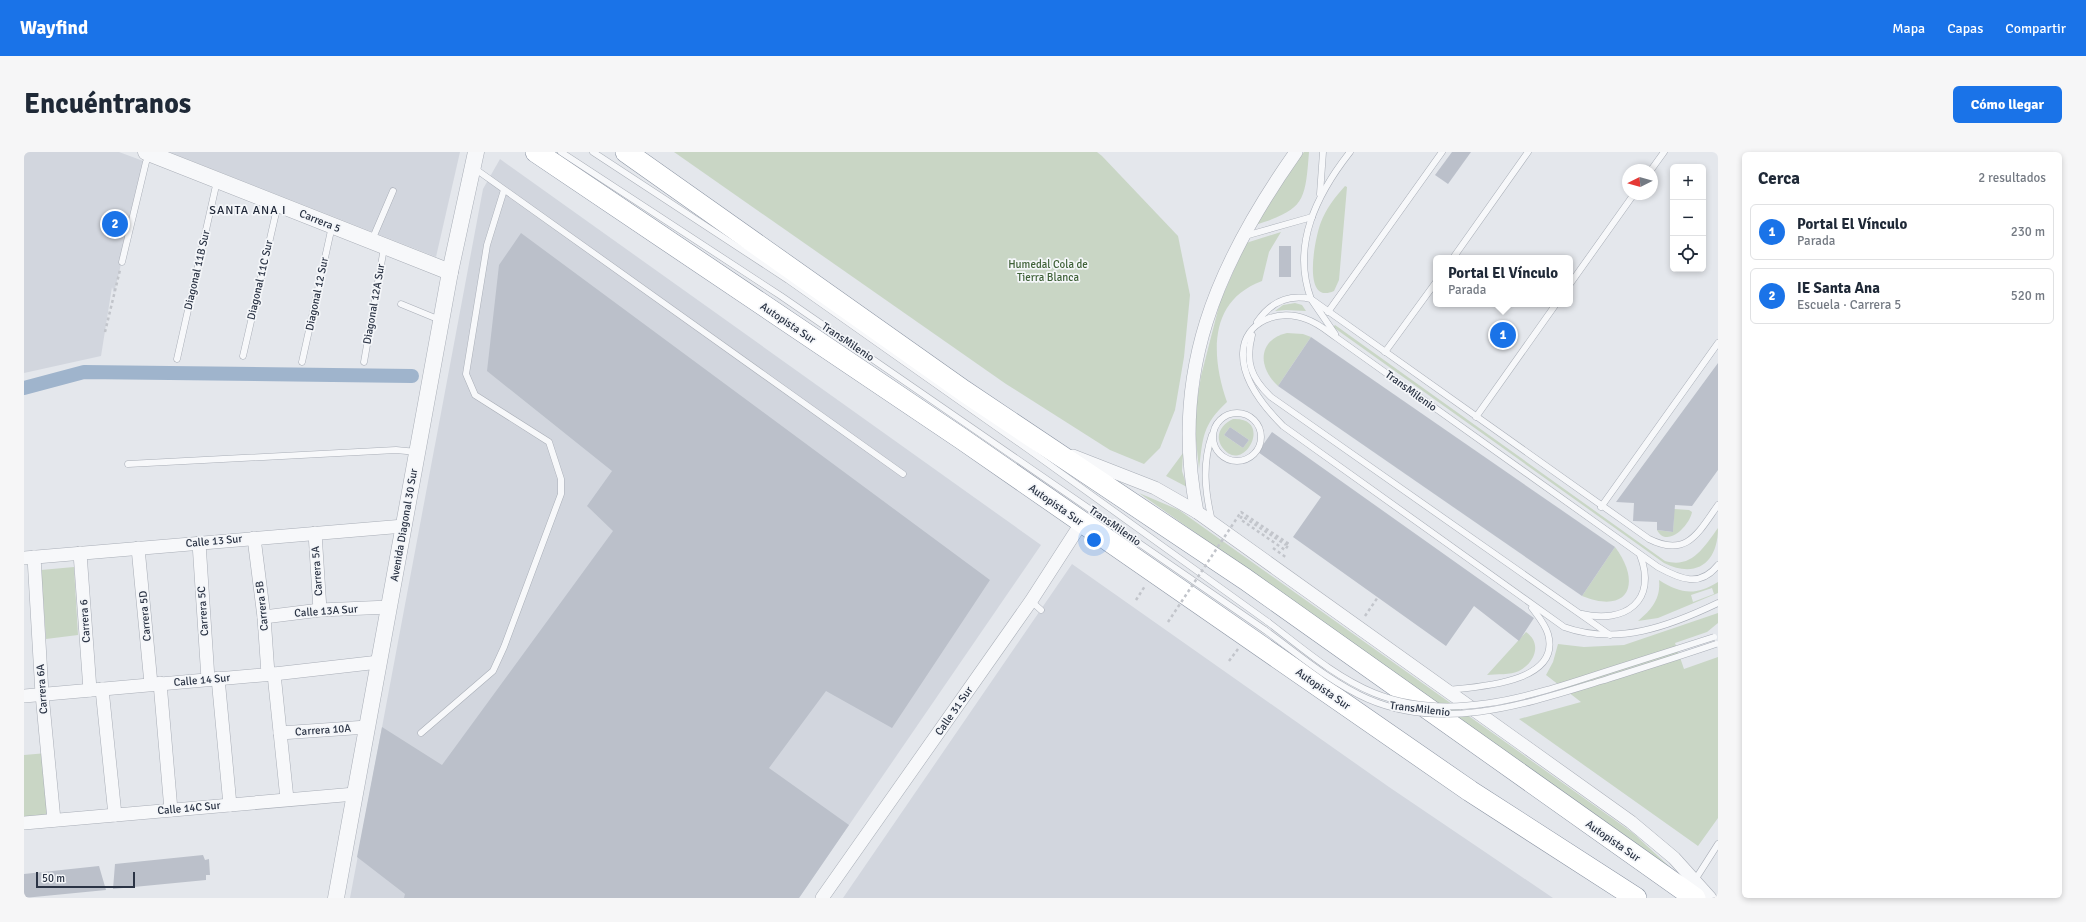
<!DOCTYPE html>
<html lang="es">
<head>
<meta charset="utf-8">
<style>
  body { margin:0; font-family:Signika,sans-serif; background:#f6f6f7; color:#1f2937 }
  .controls { position:absolute; right:12px; top:12px; display:grid; overflow:hidden; border-radius:6px; box-shadow:0 2px 6px #0003 }
  .controls button { width:36px; height:36px; display:grid; place-items:center; padding:0; border:0; border-bottom:1px solid #e0e1e3; background:#fff; color:#1f2937; font:20px sans-serif }
  .compass { position:absolute; left:1598px; top:12px; width:36px; height:36px; border-radius:50%; background:#fff; box-shadow:0 2px 6px #0003; rotate:265deg }
  .scale { position:absolute; left:12px; bottom:10px; width:99px; box-sizing:border-box; padding-left:4px; border:2px solid #2b3445; border-top:0; font-size:11px; line-height:14px; white-space:nowrap; color:#2b3445; -webkit-text-stroke:3px #f4f6f9; paint-order:stroke }
  .you { position:absolute; left:1070px; top:388px; width:14px; height:14px; margin:-10px; border:3px solid #fff; border-radius:50%; background:#1a73e8; box-shadow:0 0 0 6px #1a73e833 }
  .badge { display:grid; place-items:center; width:26px; height:26px; border-radius:50%; background:#1a73e8; color:#fff; font-size:13px; font-weight:700 }
  .pin { position:absolute; translate:-50% -50%; border:2px solid #fff; box-shadow:0 1px 4px #0006 }
  .popup { position:absolute; left:1409px; top:103px; width:140px; height:52px; box-sizing:border-box; display:grid; place-content:center; border-radius:6px; background:#fff; filter:drop-shadow(0 1px 3px #0005); font-size:13px; white-space:nowrap; color:#747a83 }
  .popup b { font-size:15px; color:#1f2937 }
  .popup::after { content:''; position:absolute; left:50%; top:100%; margin-left:-8px; border:8px solid transparent; border-top-color:#fff }
  .list { margin:0; padding:0; list-style:none }
  h2 { display:flex; justify-content:space-between; align-items:center; height:52px; margin:0; padding:0 16px; font-size:17px }
  h2 small { font-size:13px; font-weight:400; color:#747a83 }
  .list li { display:grid; grid-template-columns:26px 1fr auto; gap:12px; align-items:center; box-sizing:border-box; height:56px; margin:0 8px 8px; padding:0 8px; border:1px solid #e0e1e3; border-radius:6px }
  .list b { display:block; font-size:15px; white-space:nowrap }
  .list p { margin:0; font-size:13px; white-space:nowrap; color:#747a83 }
  .list em { font-size:13px; font-style:normal; color:#747a83 }
  .icon { flex:none; width:22px; height:22px; fill:none; stroke:currentColor; stroke-width:2; stroke-linecap:round; stroke-linejoin:round }
  .map { position:relative; flex:none; width:1694px; height:746px; overflow:hidden; border-radius:6px }
  header { display:flex; align-items:center; gap:24px; box-sizing:border-box; height:56px; padding:0 20px; background:#1a73e8; color:#fff }
  header strong { font-size:19px }
  nav { display:flex; gap:22px; margin-inline-start:auto; font-size:14px }
  .intro { display:flex; align-items:center; justify-content:space-between; box-sizing:border-box; height:96px; padding:0 24px }
  h1 { margin:0; font-size:28px }
  .button { padding:10px 18px; border-radius:6px; background:#1a73e8; color:#fff; font-size:14px; font-weight:700 }
  main { display:flex; gap:24px; padding:0 24px }
  aside { flex:1; background:#fff; border-radius:6px; box-shadow:0 2px 6px #0003 }
  .map>svg:first-child { display:block }
  .built { fill:#d2d6de }
  .green { fill:#c9d6c5; fill-rule:evenodd }
  .lines { fill:none; stroke-linecap:round; stroke-linejoin:round }
  .canal { stroke:#9fb4cc; stroke-width:14 }
  .building { fill:#bbc0ca }
  .service-casing { stroke:#a9aeb7; stroke-width:7 }
  .minor-casing { stroke:#a9aeb7; stroke-width:14 }
  .tertiary-casing { stroke:#a9aeb7; stroke-width:17 }
  .trunk-casing { stroke:#8b94a3; stroke-width:22 }
  .path { stroke:#c2c5cb; stroke-width:2.5; stroke-dasharray:3 3; stroke-linecap:butt }
  .service { stroke:#f7f8fa; stroke-width:6 }
  .minor { stroke:#f7f8fa; stroke-width:13 }
  .tertiary { stroke:#f7f8fa; stroke-width:16 }
  .trunk { stroke:#fff; stroke-width:21 }
  .service-bridge-casing { stroke:#a9aeb7; stroke-width:7; stroke-linecap:butt }
  .path-bridge { stroke:#c2c5cb; stroke-width:2.5; stroke-dasharray:3 3; stroke-linecap:butt }
  .service-bridge { stroke:#f7f8fa; stroke-width:6 }
  .labels { text-anchor:middle; dominant-baseline:central; stroke-width:3.5; stroke-linejoin:round; paint-order:stroke }
  .street-label { font-size:11px; fill:#2b3445; stroke:#f4f6f9 }
  .park-label { font-size:11px; fill:#3f6138; stroke:#f4f6f9 }
  .neighbourhood-label { font-size:12px; letter-spacing:1px; fill:#1d2536; stroke:#f4f6f9 }
</style>
</head>
<body>
<header>
<strong>Wayfind</strong>
<nav><a>Mapa</a><a>Capas</a><a>Compartir</a></nav>
</header>
<div class="intro"><h1>Encuéntranos</h1><a class="button">Cómo llegar</a></div>
<main>
<div class="map">
<svg width="1694" height="746" viewBox="0 0 1694 746">
  <rect width="100%" height="100%" fill="#e4e7ec"/>
  <g class="built">
    <polygon points="0,0 95,0 122,10 90,141 88,135 77,204 0,221"/>
    <polygon points="145,0 436,0 412,105"/>
    <polygon points="476,7 1017,393 775,746 326,746 459,37"/>
    <polygon points="1048,412 1365,635 1529,746 819,746"/>
  </g>
  <g class="green">
    <polygon points="650,0 1073,0 1078,4 1154,84 1166,143 1160,205 1151,258 1136,296 1120,312 1086,298 982,232"/>
    <path d="M1280,0H1285C1281,50 1281,57 1231,73L1261,25Z"/>
    <path d="M1321,34L1323,35L1315,128L1310,139C1277,154 1291,85 1297,70C1302,57 1311,45 1321,34Z"/>
    <path d="M1257,80L1245,100L1238,129C1184,149 1187,204 1203,250C1178,273 1179,286 1175,317L1170,269L1177,224L1196,150L1222,91Z"/>
    <polygon points="1271,151 1278,153 1282,159 1262,158 1251,159 1259,153"/>
    <path d="M1311,173L1641,409C1668,417 1680,395 1694,376C1694,411 1672,427 1640,411L1309,175Z"/>
    <path d="M1263,181L1279,182L1287,185L1254,234C1234,216 1233,188 1263,181Z"/>
    <path d="M1209,267C1251,265 1219,325 1198,295C1190,283 1198,272 1209,267ZM1206,275L1225,288L1219,296L1200,283Z"/>
    <polygon points="1159,301 1158,319 1163,335 1142,324"/>
    <polygon points="1115,341 1155,358 1609,681 1647,716"/>
    <path d="M1650,357L1665,358L1668,360C1666,373 1643,397 1633,378L1649,380Z"/>
    <path d="M1591,395C1618,431 1605,463 1558,444Z"/>
    <polygon points="50,415 54,483 22,487 17,418"/>
    <path d="M1635,428C1657,442 1671,444 1694,430V441L1634,466L1614,469C1627,458 1637,447 1635,428ZM1688,436L1690,442L1669,450L1667,443Z"/>
    <polygon points="1694,461 1694,471 1683,480 1651,491 1660,517 1694,505 1694,666 1674,694 1495,567 1557,550 1522,523 1529,510 1534,492 1560,495 1600,493"/>
    <path d="M1502,480C1519,492 1510,511 1495,519C1487,523 1472,522 1463,523Z"/>
    <polygon points="23,601 30,668 0,671 0,603"/>
  </g>
  <g class="lines">
    <polyline class="canal" points="0,236 60,220 388,224"/>
  </g>
  <g class="building">
    <polygon points="1428,0 1447,0 1424,32 1411,23"/>
    <polygon points="497,81 966,428 868,576 802,539 745,616 825,673 775,746 380,746 381,742 333,705 358,575 418,613 589,379 563,354 588,319 463,219 475,113"/>
    <rect x="1255" y="94" width="12" height="31"/>
    <polygon points="1287,185 1591,395 1558,444 1254,234"/>
    <polygon points="1694,211 1694,318 1668,354 1651,353 1649,380 1633,378 1633,370 1609,369 1610,351 1592,350"/>
    <polygon points="1206,275 1225,288 1219,296 1200,283"/>
    <polygon points="1248,280 1510,466 1495,489 1450,454 1422,494 1269,385 1297,345 1234,300"/>
    <polygon points="179,703 181,708 185,707 186,723 182,723 182,728 89,737 91,712"/>
    <polygon points="75,714 82,738 0,746 0,722"/>
  </g>
  <g class="lines">
    <g class="service-casing">
      <g id="service">
        <polyline points="537,0 757,144 1241,478"/>
        <polyline points="569,0 764,128 1005,298 1244,470"/>
        <path d="M1326,0C1293,42 1267,93 1287,147L1625,387C1663,406 1674,381 1694,353"/>
        <polyline points="450,16 879,322"/>
        <polyline points="1627,18 1640,0"/>
        <polyline points="1296,42 1299,0"/>
        <polyline points="1221,84 1288,65"/>
        <polyline points="348,88 369,39"/>
        <polyline points="1429,106 1504,0"/>
        <polyline points="98,110 122,10 127,2"/>
        <polyline points="1546,132 1610,42"/>
        <polyline points="377,152 416,168"/>
        <polyline points="1304,160 1418,0"/>
        <path d="M1233,170C1246,151 1264,142 1287,147L1311,182"/>
        <path d="M1228,183C1221,210 1227,226 1247,245L1586,483"/>
        <polyline points="1361,200 1412,130"/>
        <polyline points="219,204 254,52"/>
        <polyline points="153,207 193,29"/>
        <polyline points="278,210 308,74"/>
        <polyline points="340,210 360,96"/>
        <circle cx="1213" cy="285" r="24"/>
        <polyline points="1452,265 1532,152"/>
        <polyline points="104,312 372,298 393,300"/>
        <polyline points="1577,355 1694,191"/>
        <path d="M1188,369C1181,340 1178,312 1188,283"/>
        <path d="M1694,413C1676,436 1656,427 1634,415L1313,186C1303,179 1294,171 1282,167C1256,156 1220,169 1219,201C1218,229 1241,256 1259,274L1540,475C1593,494 1646,474 1694,451"/>
        <polyline points="1007,449 1017,458"/>
        <path d="M1558,462C1601,472 1634,449 1616,403"/>
        <path d="M1424,538C1453,535 1538,531 1524,482C1521,472 1514,464 1508,456"/>
        <polyline points="397,581 469,519 480,495 537,342 537,327 525,290 451,243 442,222 463,93 480,38"/>
        <polyline points="1671,728 1694,692"/>
      </g>
    </g>
    <g class="minor-casing">
      <g id="minor">
        <polyline points="1049,304 1131,336 1173,360 1607,670 1650,706 1686,746"/>
        <path d="M1173,360C1145,221 1193,112 1272,0"/>
        <polyline points="291,381 296,458"/>
        <polyline points="230,386 240,465 244,522"/>
        <polyline points="175,391 184,527"/>
        <polyline points="114,396 127,532"/>
        <polyline points="56,401 66,538"/>
        <polyline points="10,405 18,542 30,668"/>
        <polyline points="0,406 380,374"/>
        <polyline points="240,465 296,458 365,455"/>
        <polyline points="250,522 263,647"/>
        <polyline points="194,526 206,653"/>
        <polyline points="136,531 147,658"/>
        <polyline points="78,537 91,663"/>
        <polyline points="0,544 250,522 355,510"/>
        <polyline points="256,581 343,575"/>
        <polyline points="0,671 331,642"/>
        <polyline points="798,746 1007,449 1058,370"/>
      </g>
    </g>
    <g class="tertiary-casing">
      <g id="tertiary">
        <polyline points="122,0 426,120"/>
        <polyline points="312,746 426,120 452,0"/>
      </g>
    </g>
    <g class="trunk-casing">
      <g id="trunk">
        <polyline points="512,0 938,287 1446,639 1612,746"/>
        <polyline points="602,0 940,239 1221,427 1671,746"/>
      </g>
    </g>
    <g class="path">
      <polyline points="81,180 96,118"/>
      <polyline points="1262,393 1265,389"/>
      <polyline points="1249,396 1263,406"/>
      <polyline points="1112,448 1121,434"/>
      <polyline points="1341,464 1354,445"/>
      <polyline points="1205,509 1214,497"/>
    </g>
    <use href="#service" class="service"/>
    <use href="#minor" class="minor"/>
    <use href="#tertiary" class="tertiary"/>
    <use href="#trunk" class="trunk"/>
    <g class="service-bridge-casing">
      <g id="service-bridge">
        <path d="M1244,470C1277,495 1311,525 1350,541C1424,571 1504,545 1577,521C1615,509 1652,497 1690,485"/>
        <path d="M1241,478C1274,502 1306,530 1344,547C1420,580 1502,552 1577,529C1615,517 1654,505 1692,492"/>
      </g>
    </g>
    <polyline class="path-bridge" points="1144,470 1217,360 1265,392 1261,398 1216,367 1218,364 1262,393"/>
    <use href="#service-bridge" class="service-bridge"/>
  </g>
  <g class="labels">
    <g class="street-label">
      <text transform="translate(296 69) rotate(22)">Carrera 5</text>
      <text transform="translate(173 118) rotate(-77)">Diagonal 11B Sur</text>
      <text transform="translate(236 128) rotate(-77)">Diagonal 11C Sur</text>
      <text transform="translate(293 142) rotate(-78)">Diagonal 12 Sur</text>
      <text transform="translate(350 152) rotate(-80)">Diagonal 12A Sur</text>
      <text transform="translate(764 171) rotate(34)">Autopista Sur</text>
      <text transform="translate(824 190) rotate(34)">TransMilenio</text>
      <text transform="translate(1387 239) rotate(36)">TransMilenio</text>
      <text transform="translate(1032 353) rotate(35)">Autopista Sur</text>
      <text transform="translate(380 373) rotate(-80)">Avenida Diagonal 30 Sur</text>
      <text transform="translate(1091 374) rotate(35)">TransMilenio</text>
      <text transform="translate(190 389) rotate(-5)">Calle 13 Sur</text>
      <text transform="translate(293 419) rotate(-94)">Carrera 5A</text>
      <text transform="translate(238 454) rotate(-96)">Carrera 5B</text>
      <text transform="translate(179 459) rotate(-94)">Carrera 5C</text>
      <text transform="translate(302 459) rotate(-4)">Calle 13A Sur</text>
      <text transform="translate(121 464) rotate(-95)">Carrera 5D</text>
      <text transform="translate(61 469) rotate(-94)">Carrera 6</text>
      <text transform="translate(178 528) rotate(-5)">Calle 14 Sur</text>
      <text transform="translate(18 537) rotate(-94)">Carrera 6A</text>
      <text transform="translate(1299 537) rotate(35)">Autopista Sur</text>
      <text transform="translate(1396 557) rotate(7)">TransMilenio</text>
      <text transform="translate(930 559) rotate(-55)">Calle 31 Sur</text>
      <text transform="translate(299 578) rotate(-4)">Carrera 10A</text>
      <text transform="translate(165 656) rotate(-5)">Calle 14C Sur</text>
      <text transform="translate(1589 689) rotate(35)">Autopista Sur</text>
    </g>
    <g class="park-label">
      <text x="1024" y="112">Humedal Cola de<tspan x="1024" dy="13">Tierra Blanca</tspan></text>
    </g>
    <g class="neighbourhood-label">
      <text x="224" y="58">SANTA ANA I</text>
    </g>
  </g>
</svg>
<div class="controls">
<button>+</button>
<button>−</button>
<button><svg class="icon" aria-label="locate" viewBox="0 0 24 24"><circle cx="12" cy="12" r="6"/><path d="M12 2v4M12 18v4M2 12h4M18 12h4"/></svg></button>
</div>
<svg class="compass" viewBox="-18 -18 36 36"><path d="M0-13l5 13h-10z" fill="#e53935"/><path d="M0 13l5-13h-10z" fill="#747a83"/></svg>
<div class="scale">50 m</div>
<div class="you"></div>
<div class="pin badge" style="left:1479px;top:183px">1</div>
<div class="popup"><b>Portal El Vínculo</b>Parada</div>
<div class="pin badge" style="left:91px;top:72px">2</div>
</div>
<aside>
<h2>Cerca<small>2 resultados</small></h2>
<ul class="list">
<li><span class="badge">1</span><div><b>Portal El Vínculo</b><p>Parada</p></div><em>230 m</em></li>
<li><span class="badge">2</span><div><b>IE Santa Ana</b><p>Escuela · Carrera 5</p></div><em>520 m</em></li>
</ul>
</aside>
</main>
</body>
</html>
